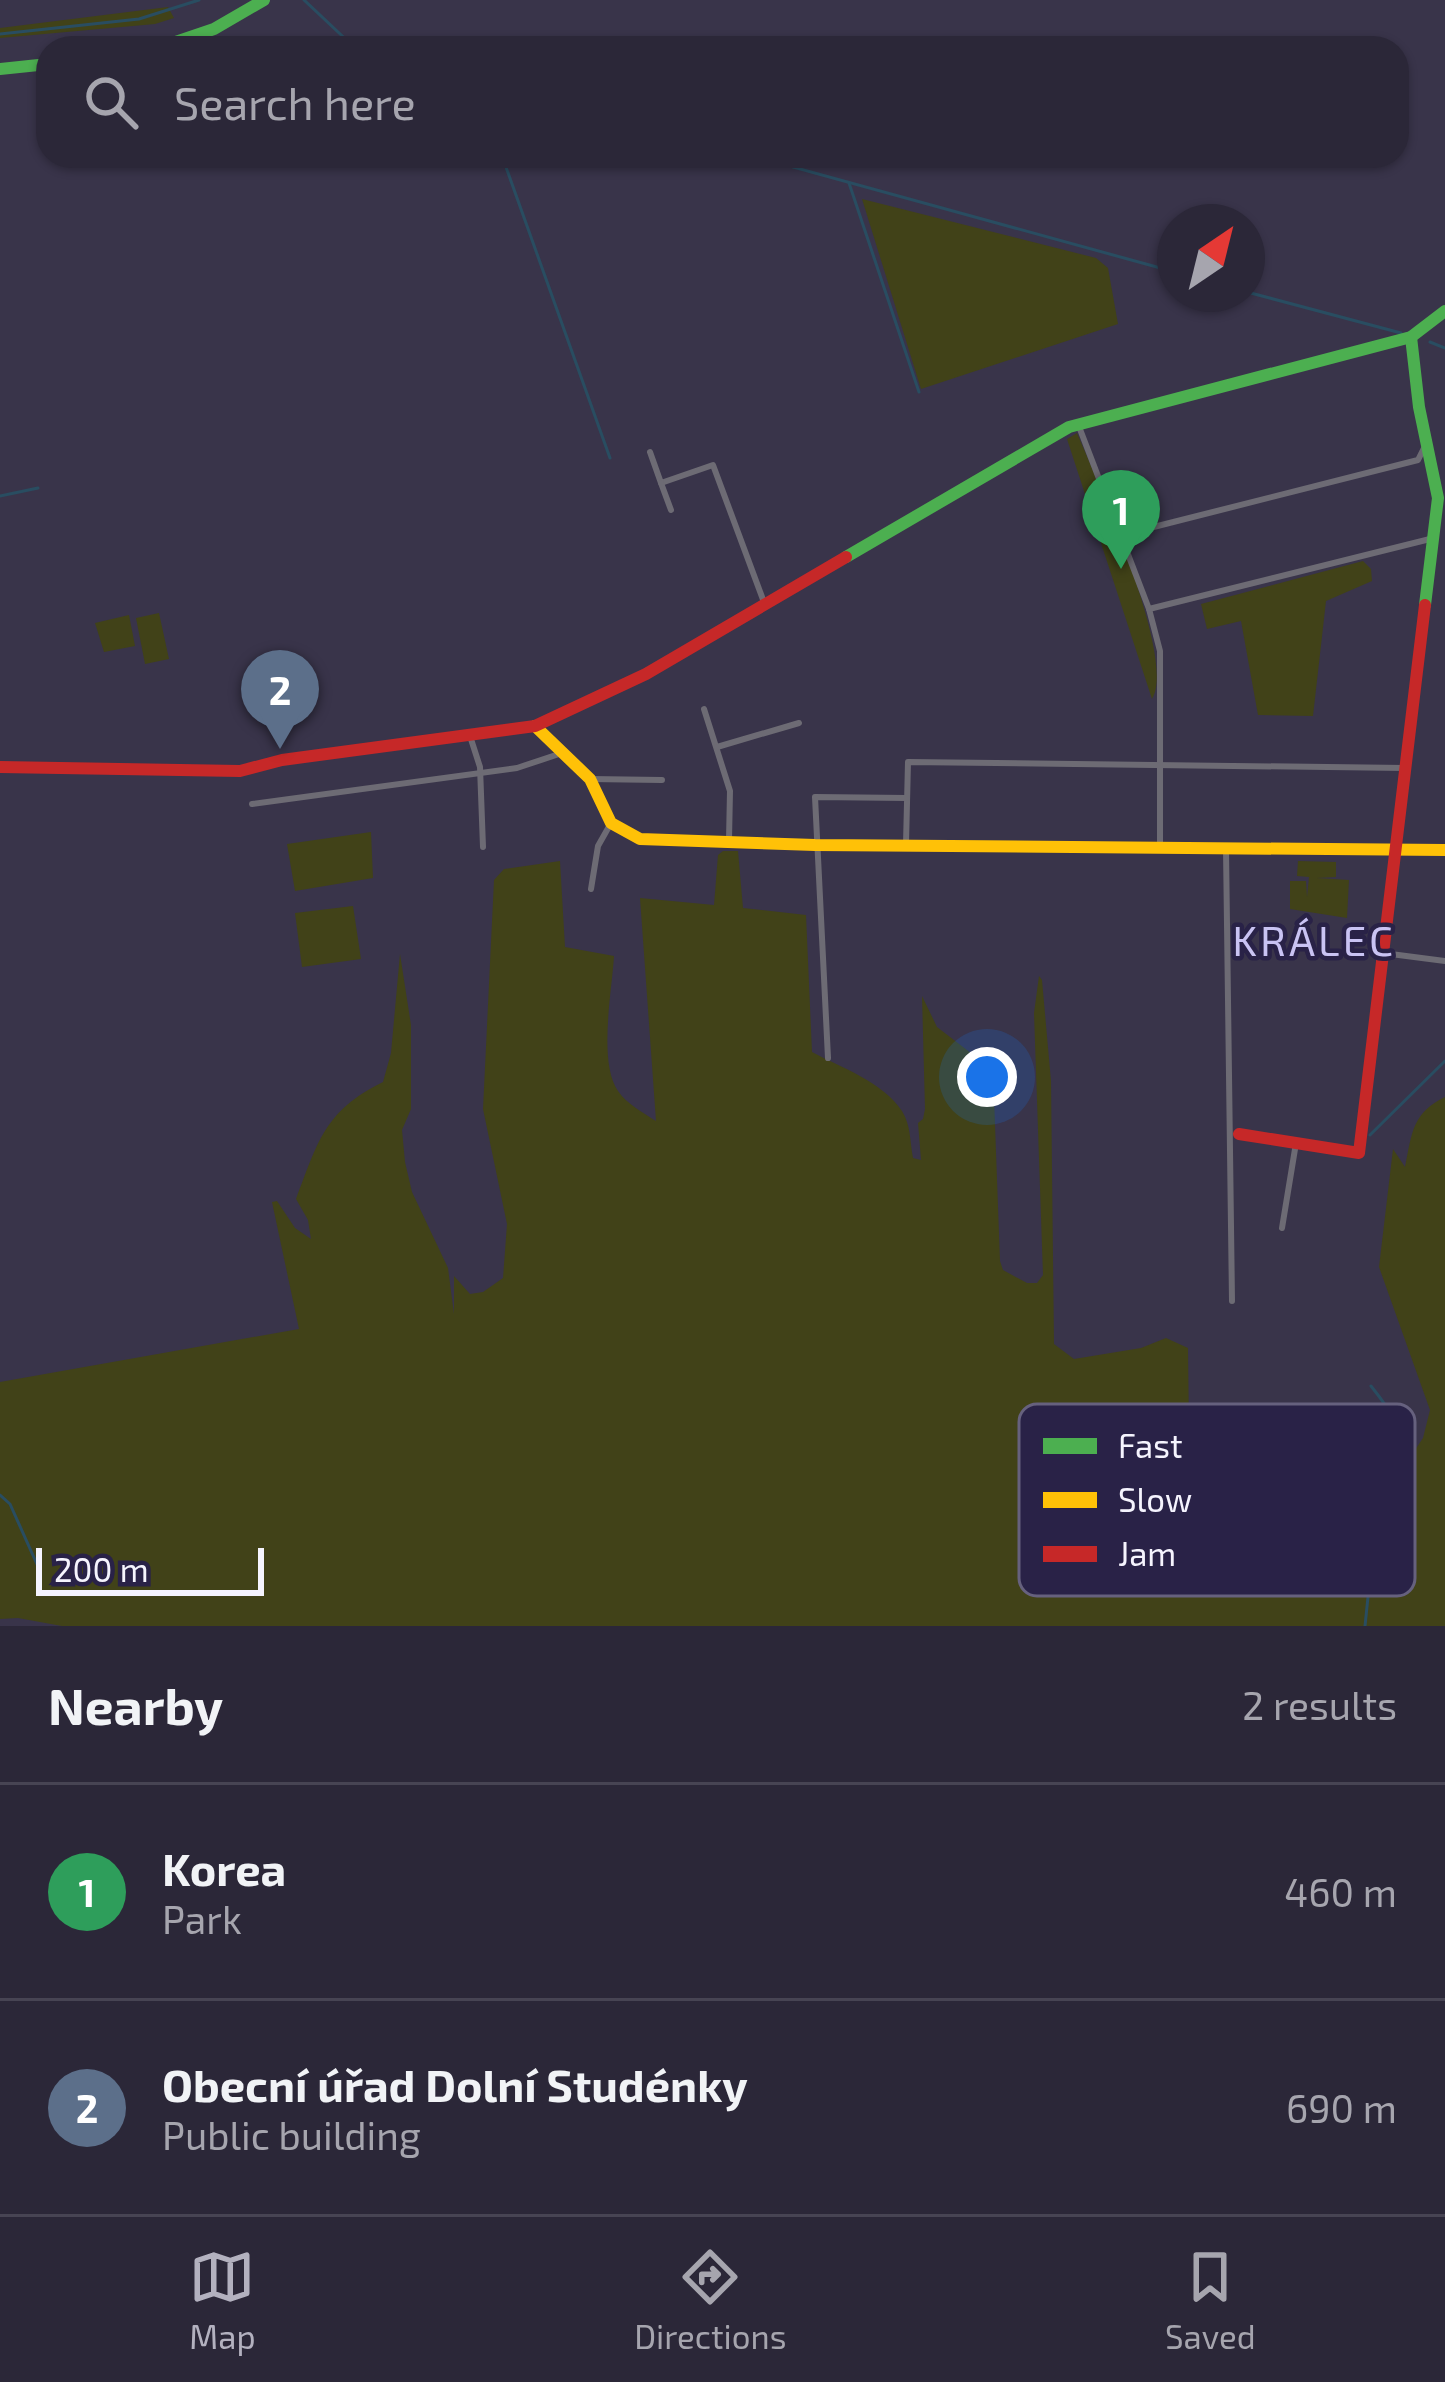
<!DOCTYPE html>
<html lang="en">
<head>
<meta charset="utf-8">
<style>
  body { margin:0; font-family:"Exo 2",sans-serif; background:#373343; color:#f1f3f6 }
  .compass { position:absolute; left:1157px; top:204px; width:108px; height:108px; border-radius:50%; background:#2b2738; box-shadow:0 3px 9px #0004; rotate:35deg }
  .scale { position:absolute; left:36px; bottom:30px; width:228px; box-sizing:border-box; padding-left:12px; border:6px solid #f5f4fe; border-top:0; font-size:33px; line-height:42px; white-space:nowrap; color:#f5f4fe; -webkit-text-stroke:9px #292247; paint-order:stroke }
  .you { position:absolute; left:987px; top:1077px; width:42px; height:42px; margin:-30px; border:9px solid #fff; border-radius:50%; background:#1a73e8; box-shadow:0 0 0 18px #1a73e833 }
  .badge { display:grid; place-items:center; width:78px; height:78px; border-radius:50%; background:#b3b1bf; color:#fff; font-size:39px; font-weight:700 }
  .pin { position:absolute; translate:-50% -99px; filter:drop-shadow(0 3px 6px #0008) }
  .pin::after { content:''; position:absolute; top:63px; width:42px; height:36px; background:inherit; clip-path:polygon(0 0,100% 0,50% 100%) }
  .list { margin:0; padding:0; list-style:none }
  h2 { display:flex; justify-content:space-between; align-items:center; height:156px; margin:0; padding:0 48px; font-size:51px }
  h2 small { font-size:39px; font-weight:400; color:#a6a5ae }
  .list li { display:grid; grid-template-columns:78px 1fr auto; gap:36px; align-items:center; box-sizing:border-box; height:216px; padding:0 48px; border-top:3px solid #474453 }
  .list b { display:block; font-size:45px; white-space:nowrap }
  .list p { margin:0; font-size:39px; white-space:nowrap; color:#a6a5ae }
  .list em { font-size:39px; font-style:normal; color:#a6a5ae }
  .icon { flex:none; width:66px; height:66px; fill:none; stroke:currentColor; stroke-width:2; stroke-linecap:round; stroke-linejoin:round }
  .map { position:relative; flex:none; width:1445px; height:1626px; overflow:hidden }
  .search { position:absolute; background:#2b2738; box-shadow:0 3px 9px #0004; left:36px; right:36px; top:36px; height:132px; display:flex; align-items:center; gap:30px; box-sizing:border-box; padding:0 42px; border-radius:36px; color:#a6a5ae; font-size:45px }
  .sheet { height:588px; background:#2b2738 }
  nav { display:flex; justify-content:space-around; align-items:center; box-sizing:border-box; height:168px; border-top:3px solid #474453; background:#2b2738; font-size:33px; color:#a6a5ae }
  nav a { display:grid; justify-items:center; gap:6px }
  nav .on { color:#b3b1bf }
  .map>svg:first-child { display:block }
  .green { fill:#414218 }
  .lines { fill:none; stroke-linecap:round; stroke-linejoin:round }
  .stream { stroke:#294d61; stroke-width:3 }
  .street { stroke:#6d6b74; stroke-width:6 }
  .fast { stroke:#4caf50; stroke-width:12 }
  .slow { stroke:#ffc107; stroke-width:12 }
  .jam { stroke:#c62828; stroke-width:12 }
  .labels { text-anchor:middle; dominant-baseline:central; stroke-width:9; stroke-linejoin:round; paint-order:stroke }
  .quarter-label { font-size:42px; letter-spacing:3px; fill:#c9c3f3; stroke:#292247 }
  .key { fill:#292247; stroke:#66617e; stroke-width:3 }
  .key-label { font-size:33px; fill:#f5f4fe }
</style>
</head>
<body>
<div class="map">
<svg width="1445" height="1626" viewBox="0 0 1445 1626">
  <rect width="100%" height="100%" fill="#39344a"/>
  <g class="green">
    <polygon points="168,7 174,18 155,24 0,38 0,28"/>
    <polygon points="862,199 1096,258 1108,268 1118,324 921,389"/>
    <path d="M1077,433C1097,480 1177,659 1152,699L1067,439Z"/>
    <polygon points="1363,561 1371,569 1372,581 1326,601 1313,716 1258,715 1241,621 1207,629 1201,604"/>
    <polygon points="159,613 169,659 145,664 136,618"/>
    <polygon points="129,615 135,646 104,652 95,623"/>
    <polygon points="371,832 373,878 295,891 287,844"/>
    <path d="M723,851H738L743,908L806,915L812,1052C840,1067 883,1082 902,1111C911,1125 910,1143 913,1158L921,1160L918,1123L923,1119L925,1109L922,996L937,1027L993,1070L1000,1261L1003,1270L1027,1283H1037L1043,1275L1034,1013L1039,976L1042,980L1051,1081L1054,1344L1074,1359L1141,1348L1166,1338L1188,1348L1189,1429L1226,1421L1230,1424L1227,1467L1232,1473L1258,1460L1305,1422L1323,1429L1343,1426L1353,1431L1357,1440L1360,1505L1390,1500L1405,1465L1423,1438L1430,1410L1379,1267L1393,1149L1405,1167C1412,1133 1412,1113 1445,1097V1626H62L18,1618L0,1619V1382L299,1329L272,1202L277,1201L295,1228L311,1239L308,1220L296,1199C318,1142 324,1111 383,1082L391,1053L400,954L411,1025V1109L402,1130L405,1162L412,1192L448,1268L454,1314V1276L470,1294L483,1292L503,1278L507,1224L483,1109L494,880L504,869L560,861L565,947L614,956C612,991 598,1062 618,1091C627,1104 642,1112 656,1121L640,898L714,905L718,855Z"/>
    <polygon points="1298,861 1336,862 1336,877 1317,878 1349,880 1347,918 1290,909 1290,881 1306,881 1307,897 1309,877 1297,876"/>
    <polygon points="353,906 361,959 302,967 295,913"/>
  </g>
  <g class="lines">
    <g class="stream">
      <polyline points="304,0 355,48"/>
      <polyline points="0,34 139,19 199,0"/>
      <polyline points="502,156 610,458"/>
      <polyline points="753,156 1175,272"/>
      <polyline points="849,183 919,392"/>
      <polyline points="1247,292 1401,333"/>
      <polyline points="1430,342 1445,348"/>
      <polyline points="0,496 38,488"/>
      <polyline points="1370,1135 1445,1061"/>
      <polyline points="0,1495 10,1504 40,1571"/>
      <path d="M1365,1626C1368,1598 1370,1569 1378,1541C1403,1466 1427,1456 1371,1386"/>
    </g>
    <g class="street">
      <polyline points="1078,424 1149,609 1160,651 1160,846"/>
      <polyline points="650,452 661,483 713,465 765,605"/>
      <polyline points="661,483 671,510"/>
      <polyline points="1122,535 1418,460 1426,444"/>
      <polyline points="1149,609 1434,538"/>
      <polyline points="704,709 730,791 729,840"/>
      <polyline points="470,736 480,767 483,847"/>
      <polyline points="717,747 799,723"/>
      <polyline points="590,779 662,780"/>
      <polyline points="252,804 517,768 565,752"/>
      <polyline points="906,844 908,762 1405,768"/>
      <polyline points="1226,849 1232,1301"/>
      <polyline points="591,889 598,846 611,823"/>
      <polyline points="1383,953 1445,961"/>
      <polyline points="828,1058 815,797 907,798"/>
      <polyline points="1282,1228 1296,1143"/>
    </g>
    <g class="fast">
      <polyline points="158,48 214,29 264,0"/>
      <polyline points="0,69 48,64"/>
      <polyline points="1411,337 1419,407 1438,498 1425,605"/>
      <polyline points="846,557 1069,427 1411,337 1445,311"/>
    </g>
    <polyline class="slow" points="535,726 590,779 611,823 640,839 815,845 1445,850"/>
    <g class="jam">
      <polyline points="0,767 240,771 282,760 535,726 646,674 846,557"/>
      <polyline points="1239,1134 1359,1153 1425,605"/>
    </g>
  </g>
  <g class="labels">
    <g class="quarter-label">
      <text x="1314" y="939">KRÁLEC</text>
    </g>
  </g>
  <rect x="1019" y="1404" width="396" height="192" rx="18" class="key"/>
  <rect x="1043" y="1438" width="54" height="16" fill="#4caf50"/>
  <rect x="1043" y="1492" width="54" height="16" fill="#ffc107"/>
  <rect x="1043" y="1546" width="54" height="16" fill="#c62828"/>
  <g class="key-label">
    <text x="1118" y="1458">Fast</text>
    <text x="1118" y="1512">Slow</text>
    <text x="1118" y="1566">Jam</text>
  </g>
</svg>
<svg class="compass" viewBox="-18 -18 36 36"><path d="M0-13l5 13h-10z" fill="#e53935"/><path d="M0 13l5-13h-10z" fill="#a6a5ae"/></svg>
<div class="scale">200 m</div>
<div class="you"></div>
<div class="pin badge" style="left:1121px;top:569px;background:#2e9e5b">1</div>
<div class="pin badge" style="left:280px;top:749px;background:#5c6f8a">2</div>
<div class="search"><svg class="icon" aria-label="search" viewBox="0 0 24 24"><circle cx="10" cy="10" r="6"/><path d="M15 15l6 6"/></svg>Search here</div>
</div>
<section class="sheet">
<h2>Nearby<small>2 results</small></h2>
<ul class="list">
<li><span class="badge" style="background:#2e9e5b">1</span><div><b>Korea</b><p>Park</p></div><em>460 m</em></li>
<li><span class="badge" style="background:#5c6f8a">2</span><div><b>Obecní úřad Dolní Studénky</b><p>Public building</p></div><em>690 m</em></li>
</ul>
</section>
<nav>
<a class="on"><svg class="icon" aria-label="map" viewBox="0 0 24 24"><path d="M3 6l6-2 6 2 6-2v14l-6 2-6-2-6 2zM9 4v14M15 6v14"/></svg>Map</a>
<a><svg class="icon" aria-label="directions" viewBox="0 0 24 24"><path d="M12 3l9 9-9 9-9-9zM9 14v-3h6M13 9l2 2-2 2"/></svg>Directions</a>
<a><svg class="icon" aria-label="saved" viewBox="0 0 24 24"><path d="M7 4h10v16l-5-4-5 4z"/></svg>Saved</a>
</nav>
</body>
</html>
